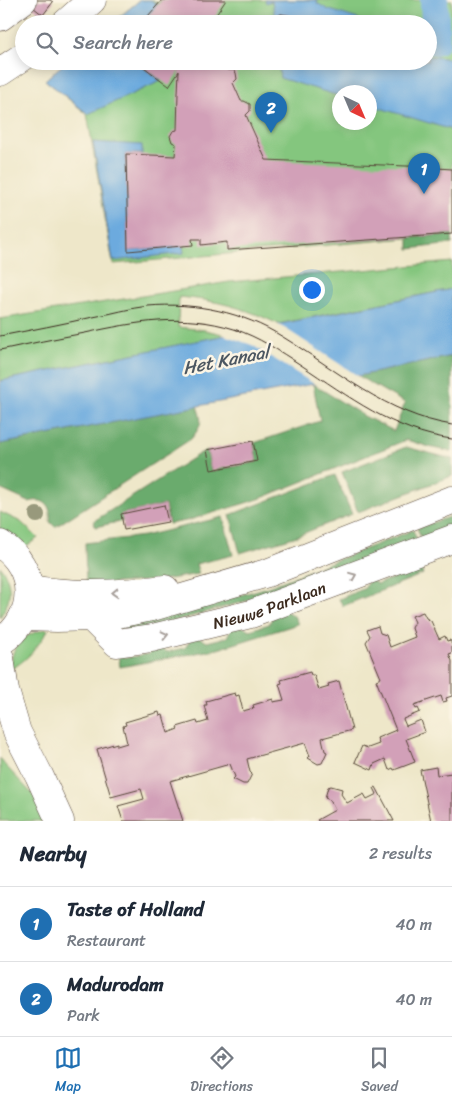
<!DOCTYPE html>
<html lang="en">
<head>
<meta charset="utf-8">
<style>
  body { margin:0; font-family:Sriracha,sans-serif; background:#f2f2f3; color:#1f2937 }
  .compass { position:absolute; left:332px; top:85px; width:45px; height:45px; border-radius:50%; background:#fff; box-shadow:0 2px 12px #0003; rotate:136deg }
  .you { position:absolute; left:311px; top:289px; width:18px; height:18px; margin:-12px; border:4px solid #fff; border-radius:50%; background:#1a73e8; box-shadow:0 0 0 8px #1a73e833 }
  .badge { display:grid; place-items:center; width:32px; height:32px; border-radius:50%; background:#1f6fb2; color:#fff; font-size:16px; font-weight:700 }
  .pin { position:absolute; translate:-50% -41px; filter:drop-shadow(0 1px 2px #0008) }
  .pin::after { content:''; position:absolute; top:26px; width:18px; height:15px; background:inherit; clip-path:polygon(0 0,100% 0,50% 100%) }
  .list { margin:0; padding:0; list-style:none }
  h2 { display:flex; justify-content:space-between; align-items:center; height:65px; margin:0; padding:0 20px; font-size:21px }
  h2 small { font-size:16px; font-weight:400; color:#747a83 }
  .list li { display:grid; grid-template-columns:32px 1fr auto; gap:15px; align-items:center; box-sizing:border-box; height:75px; padding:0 20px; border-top:1px solid #e0e1e3 }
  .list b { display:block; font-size:19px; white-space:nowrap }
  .list p { margin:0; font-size:16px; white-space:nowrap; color:#747a83 }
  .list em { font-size:16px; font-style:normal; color:#747a83 }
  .icon { flex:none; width:28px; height:28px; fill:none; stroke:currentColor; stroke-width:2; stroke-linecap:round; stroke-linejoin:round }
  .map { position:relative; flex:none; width:452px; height:821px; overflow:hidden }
  .search { position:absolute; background:#fff; box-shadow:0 2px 12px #0003; left:15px; right:15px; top:15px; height:55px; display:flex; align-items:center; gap:12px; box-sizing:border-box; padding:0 18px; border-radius:28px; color:#747a83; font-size:19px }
  .sheet { height:215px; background:#fff }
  nav { display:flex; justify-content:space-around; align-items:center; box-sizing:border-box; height:70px; border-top:1px solid #e0e1e3; background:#fff; font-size:14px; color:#747a83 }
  nav a { display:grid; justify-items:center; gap:2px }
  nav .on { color:#1f6fb2 }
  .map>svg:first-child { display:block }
  .green { fill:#84c67e; stroke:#60784e; fill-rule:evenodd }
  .forest { fill:#6bab6d; stroke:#536a46 }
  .water { fill:#6caade; stroke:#546a7e }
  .pier { fill:#eee7c9 }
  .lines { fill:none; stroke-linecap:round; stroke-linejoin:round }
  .canal { stroke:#6caade; stroke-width:28 }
  .building { fill:#d2a0b8 }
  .minor-casing { stroke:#564638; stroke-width:29 }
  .secondary-casing { stroke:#564638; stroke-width:29 }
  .primary-casing { stroke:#564638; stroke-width:29 }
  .minor { stroke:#fff; stroke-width:28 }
  .secondary { stroke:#fff; stroke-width:28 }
  .primary { stroke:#fff; stroke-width:28 }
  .tram { stroke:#3b2a1e; stroke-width:1 }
  .tree { fill:#98997b }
  .oneway { stroke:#a79f9a }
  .labels { text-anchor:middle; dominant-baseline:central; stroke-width:5; stroke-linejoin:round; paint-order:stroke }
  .street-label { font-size:16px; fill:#3b2a1e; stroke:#fcf5e5 }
  .water-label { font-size:18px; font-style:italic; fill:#4c5761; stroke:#fcf5e5 }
</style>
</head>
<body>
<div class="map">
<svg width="452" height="821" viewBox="0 0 452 821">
  <rect width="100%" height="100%" fill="#fcf5e5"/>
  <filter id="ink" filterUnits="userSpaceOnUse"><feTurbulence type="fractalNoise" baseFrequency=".02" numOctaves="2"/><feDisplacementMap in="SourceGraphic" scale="10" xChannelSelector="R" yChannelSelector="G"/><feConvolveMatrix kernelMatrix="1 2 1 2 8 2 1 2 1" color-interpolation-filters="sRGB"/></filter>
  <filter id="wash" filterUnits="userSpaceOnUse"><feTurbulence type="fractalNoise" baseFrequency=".0096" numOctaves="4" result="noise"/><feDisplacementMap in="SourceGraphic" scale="20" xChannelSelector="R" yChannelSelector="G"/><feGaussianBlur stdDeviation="1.12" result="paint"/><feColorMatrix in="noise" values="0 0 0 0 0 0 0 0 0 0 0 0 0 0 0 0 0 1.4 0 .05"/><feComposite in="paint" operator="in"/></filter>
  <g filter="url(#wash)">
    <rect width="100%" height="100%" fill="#eee7c9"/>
    <g class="green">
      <path d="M140,0H153L158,3L161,0H452V234L113,264L87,114L45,80L67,61H428V24H110ZM340,92H370V122H340Z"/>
      <path d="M452,262V289L278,324C246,308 215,300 179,297L178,327L205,330L227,335L0,381V319L229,282Z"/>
      <polygon points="0,512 21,522 38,538 22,549 0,532"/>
      <path d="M0,566C13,583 12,600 0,617Z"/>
      <path d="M46,629L48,630C38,646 28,660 11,669C11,643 23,635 46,629Z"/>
      <polygon points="0,758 4,764 58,821 0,821"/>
    </g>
    <g class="forest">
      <polygon points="452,234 452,244 409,249 409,238"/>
      <polygon points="452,356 452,452 433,448 406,440 259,499 186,521 169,524 165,505 121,514 123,521 95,527 94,521 199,454 207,450 211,471 257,462 254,443 320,421 313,384 364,416 394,431 405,403 358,376"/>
      <path d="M197,406C203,423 202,425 191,439L55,527L50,522C52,506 45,497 29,502L0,489V444Z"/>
      <polygon points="406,447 452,459 452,476 358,512 342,472"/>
      <polygon points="335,475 352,514 297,536 240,553 230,515"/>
      <polygon points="452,516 452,530 422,541 417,528"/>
      <polygon points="223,517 233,555 196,564 199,574 163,580 86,585 85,543 144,536"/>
      <polygon points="413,530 418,542 321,580 132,633 114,626 210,604 268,587"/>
      <polygon points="412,562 420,566 423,574 343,606 339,599 365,588 369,578 377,584 396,577 399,566"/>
      <polygon points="284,610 294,616 298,624 218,649 120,667 118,652 125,658 149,654 156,645 167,652 185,648 192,637 197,636 207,642 227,637 232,627 239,625 250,630 269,624 274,614"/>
    </g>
    <g class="water">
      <polygon points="140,0 151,0 157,5 141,24 111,24"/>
      <polygon points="265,0 318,0 317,3 327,9 364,21 363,24 276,24 272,1 266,3"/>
      <polygon points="428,56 452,59 452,130 370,105 370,92 340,92 339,96 280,78 278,61 428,61"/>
      <polygon points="67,61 135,61 161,81 88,114 45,80"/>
      <polygon points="93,142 142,145 142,154 126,154 128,251 183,246 184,253 113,261"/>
      <polygon points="452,289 452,356 316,385 313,384 0,444 0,381"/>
    </g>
    <polygon class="pier" points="275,323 286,329 361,378 319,387 252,345 221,334"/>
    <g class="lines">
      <polyline class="canal" points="428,40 436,41 434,0"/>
    </g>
    <g id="blocks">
      <g class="building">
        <polygon points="24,0 50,0 53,2 43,15"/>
        <polygon points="162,0 226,0 210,24 141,24"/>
        <polygon points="281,14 293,16 300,24 257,24 270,20"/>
        <polygon points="136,61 224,61 227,70 234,70 236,73 237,79 233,83 241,101 244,101 250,104 250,111 246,115 266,160 430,167 430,177 436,177 437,168 452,169 452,234 227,250 227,242 201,245 201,239 192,239 193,245 128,251 126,154 175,156 176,144 172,142 170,136 173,131 177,130 178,93 179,71 169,86"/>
        <polygon points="253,441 257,461 211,470 207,450"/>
        <polygon points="164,505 168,522 124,530 121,514"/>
        <polygon points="423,612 426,618 431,621 439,639 445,636 447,641 450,640 452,644 452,653 449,654 452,661 452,696 446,698 447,701 443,702 441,696 414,705 416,709 418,708 420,712 403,719 406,726 421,720 425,732 406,739 415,762 394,770 393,768 389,770 385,759 374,764 372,770 355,762 362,746 368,748 379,744 377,738 396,730 376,680 381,678 366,642 370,636 367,630 378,626 380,633 386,635 390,647 415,637 412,628 415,622 412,616"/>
        <polygon points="310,672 311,675 314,675 319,690 329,687 328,684 339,681 352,730 322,738 325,751 327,752 322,763 318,764 308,758 310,756 305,743 247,759 250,772 252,774 247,784 243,784 233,779 235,777 230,764 170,781 183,821 123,821 118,806 144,799 141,789 111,797 97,749 117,743 117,746 127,743 123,726 126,725 125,722 159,712 160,716 163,715 168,733 178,729 177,727 197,721 198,724 208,721 204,705 207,705 206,701 235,693 236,696 239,695 243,711 254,708 253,705 273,699 273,702 284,700 279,684 282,683 281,680"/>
        <polygon points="436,767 437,775 452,773 452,821 431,821 420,770"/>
        <polygon points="331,786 342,789 341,794 347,803 364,794 367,799 377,794 374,788 376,787 394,821 318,821 317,820 335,810 330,800 325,798 328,787"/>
      </g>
    </g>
  </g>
  <g filter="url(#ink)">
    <use href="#blocks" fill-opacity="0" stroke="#564638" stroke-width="1"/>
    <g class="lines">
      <g class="minor-casing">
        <g id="minor">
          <path id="s1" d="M91,617L117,643L152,638L251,614L452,539"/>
          <polyline points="0,658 5,691 17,732 39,775 60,821"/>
        </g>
      </g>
      <g class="secondary-casing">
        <g id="secondary">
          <path d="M0,544C38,567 38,618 0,642"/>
          <path d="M29,589C73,596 120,595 165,589"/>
          <polyline points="23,617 57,618 91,617 122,613 152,607 267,573 452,500"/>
        </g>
      </g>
      <g class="primary-casing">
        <g id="primary">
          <polyline points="0,17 23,0"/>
          <polyline points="65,24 92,0"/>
          <polyline points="0,72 24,56"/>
        </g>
      </g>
      <use href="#minor" class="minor"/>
      <use href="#secondary" class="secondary"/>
      <use href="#primary" class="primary"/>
      <g class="tram">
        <path d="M0,336C31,330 62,324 93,317C111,314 130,308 148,306C195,302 243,312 283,337C337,370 387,415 452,425"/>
        <path d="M0,350C28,344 57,338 85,333C136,322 184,313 234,329C259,337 279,351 301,365C348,396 394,432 452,439"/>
      </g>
    </g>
    <circle class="tree" cx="37" cy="515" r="8"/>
    <defs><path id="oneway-chevron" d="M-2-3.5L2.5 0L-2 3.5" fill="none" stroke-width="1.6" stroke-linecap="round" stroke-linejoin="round" transform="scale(1.25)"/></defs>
    <g class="oneway">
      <use href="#oneway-chevron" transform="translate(353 576) rotate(-22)"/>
      <use href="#oneway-chevron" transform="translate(115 593) rotate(178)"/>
      <use href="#oneway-chevron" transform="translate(165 635) rotate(-13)"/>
    </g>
  </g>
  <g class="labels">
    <g class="street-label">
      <text stroke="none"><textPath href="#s1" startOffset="194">Nieuwe Parklaan</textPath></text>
    </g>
    <g class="water-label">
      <text transform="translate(226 360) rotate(-11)">Het Kanaal</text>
    </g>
  </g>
</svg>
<svg class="compass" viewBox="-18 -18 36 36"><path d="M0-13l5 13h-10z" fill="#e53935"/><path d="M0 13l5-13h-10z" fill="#747a83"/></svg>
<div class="you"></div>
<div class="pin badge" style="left:424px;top:194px">1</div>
<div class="pin badge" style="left:271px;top:133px">2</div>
<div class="search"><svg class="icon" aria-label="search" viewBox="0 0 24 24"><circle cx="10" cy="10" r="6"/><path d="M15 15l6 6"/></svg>Search here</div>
</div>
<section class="sheet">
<h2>Nearby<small>2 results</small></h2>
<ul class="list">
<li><span class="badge">1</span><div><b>Taste of Holland</b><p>Restaurant</p></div><em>40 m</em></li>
<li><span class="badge">2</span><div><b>Madurodam</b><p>Park</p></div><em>40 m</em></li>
</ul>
</section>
<nav>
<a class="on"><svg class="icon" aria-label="map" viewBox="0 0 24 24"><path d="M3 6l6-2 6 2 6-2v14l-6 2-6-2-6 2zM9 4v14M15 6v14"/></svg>Map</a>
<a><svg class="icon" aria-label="directions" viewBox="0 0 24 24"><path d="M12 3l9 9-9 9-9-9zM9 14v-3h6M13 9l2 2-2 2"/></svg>Directions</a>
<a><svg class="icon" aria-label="saved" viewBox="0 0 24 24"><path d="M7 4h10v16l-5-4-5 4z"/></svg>Saved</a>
</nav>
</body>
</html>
